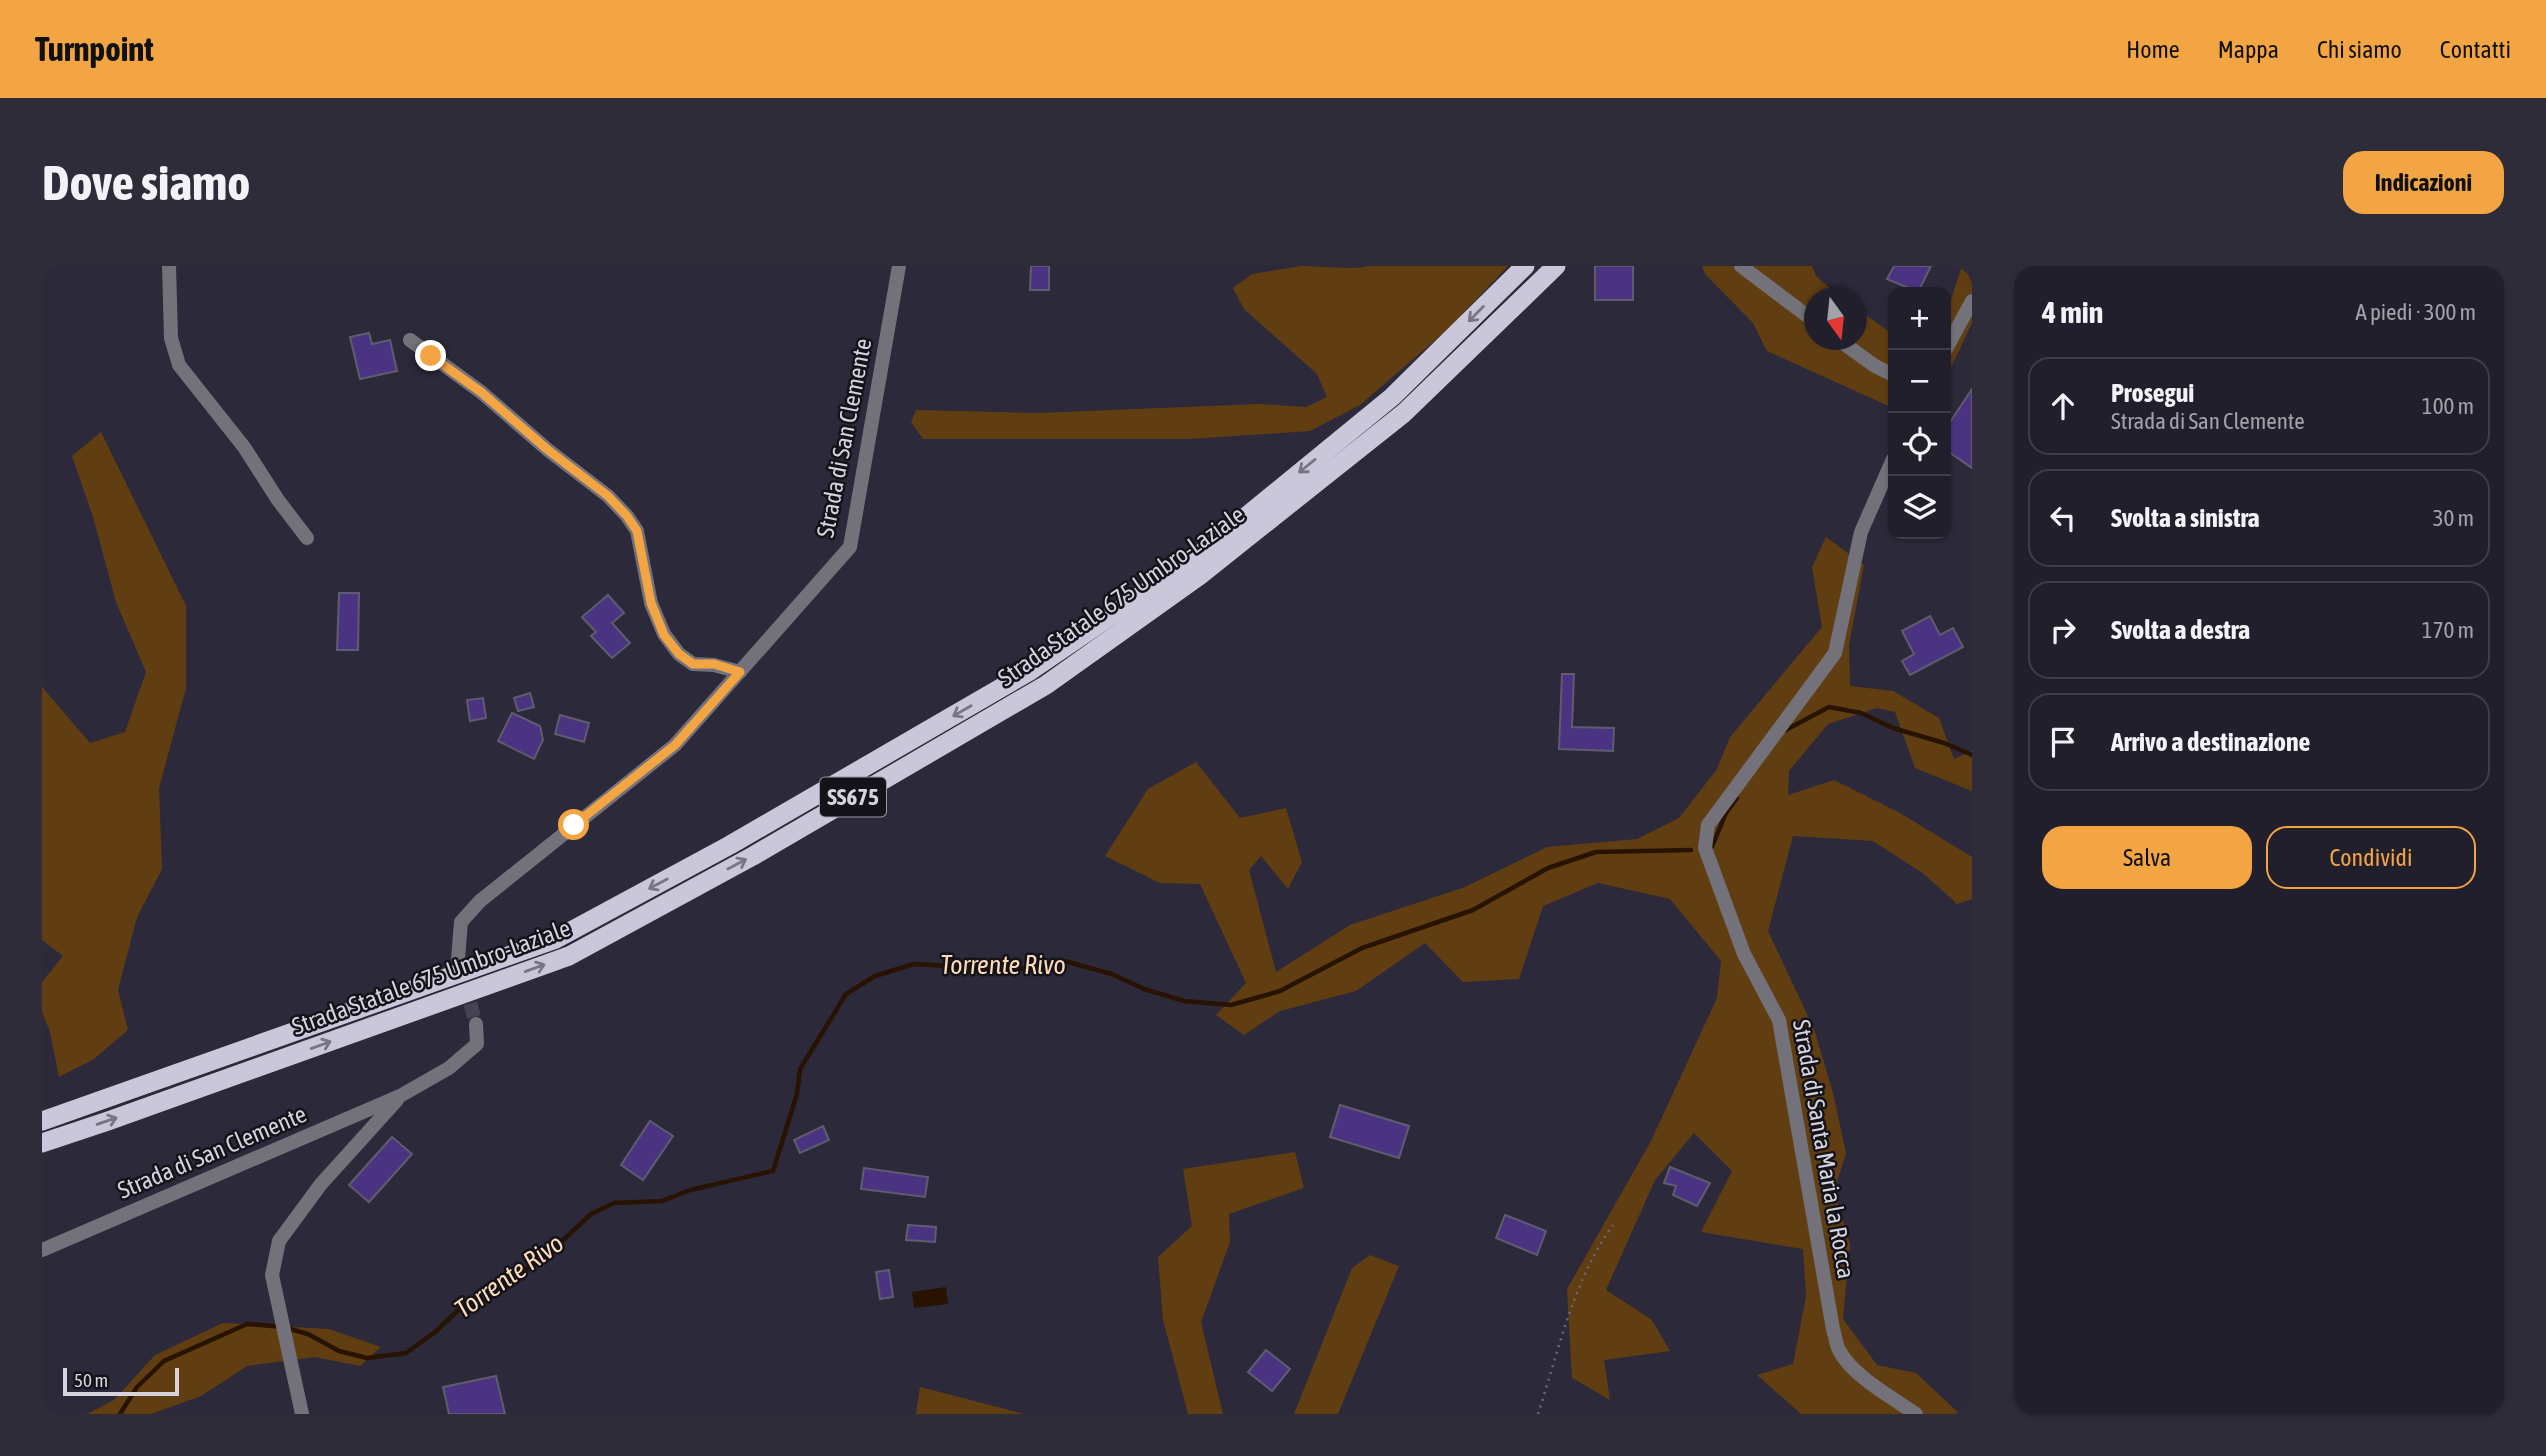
<!DOCTYPE html>
<html lang="it">
<head>
<meta charset="utf-8">
<style>
  body { margin:0; font-family:"Asap Condensed",sans-serif; background:#2d2c38; color:#f1f3f6 }
  .controls { position:absolute; right:21px; top:21px; display:grid; overflow:hidden; border-radius:14px; box-shadow:0 2px 5px #0004 }
  .controls button { width:63px; height:63px; display:grid; place-items:center; padding:0; border:0; border-bottom:2px solid #3e3d48; background:#211f2c; color:#f1f3f6; font:35px sans-serif }
  .compass { position:absolute; left:1762px; top:21px; width:63px; height:63px; border-radius:50%; background:#211f2c; box-shadow:0 2px 5px #0004; rotate:165deg }
  .scale { position:absolute; left:21px; bottom:18px; width:116px; box-sizing:border-box; padding-left:7px; border:4px solid #d5d3de; border-top:0; font-size:19px; line-height:24px; white-space:nowrap; color:#d5d3de; -webkit-text-stroke:5px #14131a; paint-order:stroke }
  .stop { position:absolute; width:21px; height:21px; margin:-16px; border:5px solid #f3a443; border-radius:50%; background:#fff }
  .stop.end { background:#f3a443; border-color:#fff; box-shadow:0 2px 7px #0008 }
  .list { margin:0; padding:0; list-style:none }
  h2 { display:flex; justify-content:space-between; align-items:center; height:91px; margin:0; padding:0 28px; font-size:30px }
  h2 small { font-size:23px; font-weight:400; color:#a2a2a9 }
  .list li { display:grid; grid-template-columns:46px 1fr auto; gap:21px; align-items:center; box-sizing:border-box; height:98px; margin:0 14px 14px; padding:0 14px; border:2px solid #3e3d48; border-radius:21px }
  .list b { display:block; font-size:26px; white-space:nowrap }
  .list p { margin:0; font-size:23px; white-space:nowrap; color:#a2a2a9 }
  .list em { font-size:23px; font-style:normal; color:#a2a2a9 }
  .actions { display:flex; gap:14px; padding:21px 28px }
  .actions a { flex:1; padding:16px 0; border:2px solid #f3a443; border-radius:21px; text-align:center; font-size:24px; color:#f3a443 }
  .actions .main { background:#f3a443; color:#111 }
  .icon { flex:none; width:38px; height:38px; fill:none; stroke:currentColor; stroke-width:2; stroke-linecap:round; stroke-linejoin:round }
  .map { position:relative; flex:none; width:1930px; height:1148px; overflow:hidden; border-radius:21px }
  header { display:flex; align-items:center; gap:42px; box-sizing:border-box; height:98px; padding:0 35px; background:#f3a443; color:#111 }
  header strong { font-size:33px }
  nav { display:flex; gap:38px; margin-inline-start:auto; font-size:24px }
  .intro { display:flex; align-items:center; justify-content:space-between; box-sizing:border-box; height:168px; padding:0 42px }
  h1 { margin:0; font-size:49px }
  .button { padding:18px 32px; border-radius:21px; background:#f3a443; color:#111; font-size:24px; font-weight:700 }
  main { display:flex; gap:42px; padding:0 42px }
  aside { flex:1; background:#211f2c; border-radius:21px; box-shadow:0 2px 5px #0004 }
  .map>svg:first-child { display:block }
  .green { fill:#613e12 }
  .water { fill:#271300 }
  .lines { fill:none; stroke-linecap:round; stroke-linejoin:round }
  .stream { stroke:#271300; stroke-width:4.5 }
  .building { fill:#4a3482; stroke:#5f5c6f; stroke-width:2 }
  .minor-tunnel { stroke:#454253; stroke-width:14; stroke-dasharray:14 7; stroke-linecap:butt }
  .path { stroke:#6b6978; stroke-width:2.5; stroke-dasharray:2 5; stroke-linecap:butt }
  .minor { stroke:#73727b; stroke-width:14 }
  .trunk { stroke:#cac7db; stroke-width:19 }
  .oneway { stroke:#787684 }
  .route { stroke:#f3a443; stroke-width:9 }
  .labels { text-anchor:middle; dominant-baseline:central; stroke-width:5; stroke-linejoin:round; paint-order:stroke }
  .shield { fill:#14131a; stroke:#9b99a3; stroke-width:2 }
  .shield-label { font-size:23px; font-weight:bold; fill:#d5d3de }
  .street-label { font-size:24px; fill:#d5d3de; stroke:#14131a }
  .water-label { font-size:26px; font-style:italic; fill:#ffdcb7; stroke:#14131a }
</style>
</head>
<body>
<header>
<strong>Turnpoint</strong>
<nav><a>Home</a><a>Mappa</a><a>Chi siamo</a><a>Contatti</a></nav>
</header>
<div class="intro"><h1>Dove siamo</h1><a class="button">Indicazioni</a></div>
<main>
<div class="map">
<svg width="1930" height="1148" viewBox="0 0 1930 1148">
  <rect width="100%" height="100%" fill="#2c293a"/>
  <g class="green">
    <path d="M1259,0C1272,0 1316,4 1325,0H1466L1406,63L1318,139L1268,165L1148,173H881L869,156L874,144L996,147L1217,138L1264,141L1285,131L1275,108L1202,43L1191,22L1210,8Z"/>
    <polygon points="1660,0 1770,0 1774,10 1797,31 1772,32 1772,74 1814,74 1815,43 1851,68 1851,142 1725,85 1711,57 1663,8"/>
    <polygon points="1920,0 1930,0 1930,57 1904,112 1904,49"/>
    <polygon points="59,166 144,340 144,422 117,522 120,603 95,651 76,724 86,764 52,793 17,811 8,766 0,746 0,716 21,690 0,674 0,421 48,477 83,466 104,406 74,336 51,251 30,190"/>
    <polygon points="1784,271 1822,299 1807,379 1808,420 1851,425 1897,452 1912,493 1930,485 1930,525 1873,502 1853,446 1835,442 1786,458 1747,505 1746,529 1792,514 1858,547 1930,591 1930,633 1915,638 1882,608 1831,575 1751,570 1726,665 1772,763 1791,827 1804,887 1792,925 1808,978 1801,1053 1835,1099 1874,1107 1918,1148 1759,1148 1715,1109 1751,1098 1764,1031 1761,983 1659,966 1690,905 1652,867 1613,914 1564,1024 1610,1054 1628,1085 1562,1094 1568,1134 1530,1112 1525,1023 1609,875 1675,732 1679,695 1628,633 1556,617 1501,640 1477,713 1421,716 1383,677 1314,725 1238,745 1202,769 1174,749 1204,717 1158,618 1118,617 1063,590 1106,523 1154,496 1198,552 1244,542 1260,596 1246,623 1219,590 1207,604 1234,706 1308,659 1423,621 1505,581 1595,573 1637,552 1675,503 1688,471 1780,361 1770,301"/>
    <polygon points="1253,886 1262,922 1187,948 1188,976 1159,1056 1181,1148 1146,1148 1121,1054 1116,991 1150,960 1141,903"/>
    <polygon points="1328,989 1357,1000 1296,1148 1252,1148 1310,1002"/>
    <polygon points="181,1057 287,1063 339,1081 318,1100 273,1091 205,1100 159,1130 109,1148 45,1148 72,1134 113,1089"/>
    <polygon points="878,1121 983,1148 874,1148"/>
  </g>
  <polygon class="water" points="904,1021 906,1038 872,1042 870,1026"/>
  <g class="lines">
    <g class="stream">
      <polyline points="1742,465 1787,441 1819,447 1851,462 1902,477 1930,489"/>
      <polyline points="1670,581 1684,547 1695,532"/>
      <polyline points="78,1148 95,1121 122,1095 205,1058 241,1061 266,1068 297,1085 325,1092 364,1087 393,1066 423,1038 445,1023 473,1011 503,991 549,948 572,937 620,935 648,924 731,905 755,828 758,803 804,728 833,710 872,698 973,704 1022,695 1070,708 1102,723 1142,735 1189,739 1238,725 1320,682 1431,644 1506,602 1554,586 1649,584"/>
    </g>
  </g>
  <g class="building">
    <polygon points="989,0 1007,0 1007,24 988,24"/>
    <rect x="1553" y="0" width="38" height="34"/>
    <polygon points="1852,0 1889,0 1876,26 1845,13"/>
    <polygon points="327,67 330,78 348,74 355,105 318,113 308,71"/>
    <polygon points="1930,123 1930,202 1904,184 1904,162"/>
    <polygon points="297,327 317,327 316,384 295,384"/>
    <polygon points="566,329 582,347 570,357 588,377 570,392 549,370 554,366 540,351"/>
    <polygon points="1888,350 1898,369 1911,362 1921,381 1868,409 1860,395 1872,388 1860,365"/>
    <polygon points="1520,408 1532,408 1530,461 1572,462 1571,485 1517,483"/>
    <polygon points="488,427 492,441 476,445 472,432"/>
    <polygon points="441,432 444,452 428,455 425,434"/>
    <polygon points="470,447 498,460 501,474 492,493 456,475"/>
    <polygon points="518,449 547,457 542,476 513,468"/>
    <polygon points="1298,839 1367,860 1357,892 1288,871"/>
    <polygon points="608,855 631,870 601,914 579,899"/>
    <polygon points="781,860 787,874 758,887 752,874"/>
    <polygon points="350,871 370,888 327,936 307,919"/>
    <polygon points="1628,901 1668,917 1655,940 1631,929 1634,920 1622,917"/>
    <polygon points="822,902 886,911 883,931 819,923"/>
    <polygon points="1463,949 1504,965 1495,989 1454,972"/>
    <polygon points="866,959 894,961 893,976 864,974"/>
    <polygon points="847,1004 851,1031 838,1033 834,1006"/>
    <polygon points="1224,1084 1248,1103 1230,1125 1206,1106"/>
    <polygon points="454,1110 463,1148 407,1148 401,1121"/>
  </g>
  <g class="lines">
    <polyline class="minor-tunnel" points="417,697 434,758"/>
    <path class="path" d="M1496,1148C1517,1084 1531,1014 1571,959"/>
    <g class="minor">
      <polyline points="127,0 129,72 137,99 202,181 236,234 265,272"/>
      <polyline points="1699,0 1772,55"/>
      <polyline points="368,74 439,126 506,184 566,230 585,250 595,265 609,337 622,368 637,388 651,398 672,399 698,406"/>
      <polyline points="1797,74 1833,100 1851,109"/>
      <polyline points="1904,83 1930,35"/>
      <path d="M1851,193L1819,266L1793,387L1666,559L1663,582L1702,688L1737,754L1791,1063C1793,1069 1794,1078 1797,1084C1810,1110 1851,1132 1874,1148"/>
      <polyline points="416,693 419,656 438,635 633,479 808,281 857,0"/>
      <polyline points="0,984 358,830 407,802 435,778 434,758"/>
      <polyline points="260,1148 230,1009 237,975 279,918 355,834"/>
    </g>
    <g class="trunk">
      <polyline points="0,855 514,673 688,579 988,405 1151,294 1350,131 1483,0"/>
      <polyline points="0,877 66,855 527,690 711,590 1004,419 1157,310 1362,147 1514,0"/>
    </g>
  </g>
  <defs><path id="oneway-shaft" d="M-6 0H5M1.5-3L5.5 0L1.5 3" fill="none" stroke-width="1.6" stroke-linecap="round" stroke-linejoin="round" transform="scale(1.75)"/></defs>
  <g class="oneway">
    <use href="#oneway-shaft" transform="translate(1434 48) rotate(135)"/>
    <use href="#oneway-shaft" transform="translate(1265 200) rotate(141)"/>
    <use href="#oneway-shaft" transform="translate(920 445) rotate(150)"/>
    <use href="#oneway-shaft" transform="translate(695 598) rotate(-28)"/>
    <use href="#oneway-shaft" transform="translate(616 618) rotate(152)"/>
    <use href="#oneway-shaft" transform="translate(493 702) rotate(-20)"/>
    <use href="#oneway-shaft" transform="translate(279 779) rotate(-20)"/>
    <use href="#oneway-shaft" transform="translate(65 855) rotate(-19)"/>
  </g>
  <g class="lines">
    <polyline class="route" points="389,90 439,126 506,184 566,230 585,250 595,265 609,337 622,369 637,388 651,398 672,398 698,406 633,479 532,559"/>
  </g>
  <g class="labels">
    <rect class="shield" x="778" y="511.5" width="66" height="39" rx="5"/>
    <g class="shield-label">
      <text x="811" y="531">SS675</text>
    </g>
    <g class="street-label">
      <text transform="translate(802 172) rotate(-79)">Strada di San Clemente</text>
      <text transform="translate(1079 330) rotate(-35)">Strada Statale 675 Umbro-Laziale</text>
      <text transform="translate(389 711) rotate(-20)">Strada Statale 675 Umbro-Laziale</text>
      <text transform="translate(1782 883) rotate(80)">Strada di Santa Maria la Rocca</text>
      <text transform="translate(170 886) rotate(-23)">Strada di San Clemente</text>
    </g>
    <g class="water-label">
      <text x="961" y="699">Torrente Rivo</text>
      <text transform="translate(467 1010) rotate(-35)">Torrente Rivo</text>
    </g>
  </g>
</svg>
<div class="controls">
<button>+</button>
<button>−</button>
<button><svg class="icon" aria-label="locate" viewBox="0 0 24 24"><circle cx="12" cy="12" r="6"/><path d="M12 2v4M12 18v4M2 12h4M18 12h4"/></svg></button>
<button><svg class="icon" aria-label="layers" viewBox="0 0 24 24"><path d="M12 4l9 5-9 5-9-5zM3 14l9 5 9-5"/></svg></button>
</div>
<svg class="compass" viewBox="-18 -18 36 36"><path d="M0-13l5 13h-10z" fill="#e53935"/><path d="M0 13l5-13h-10z" fill="#a2a2a9"/></svg>
<div class="scale">50 m</div>
<div class="stop" style="left:532px;top:559px"></div>
<div class="stop end" style="left:389px;top:90px"></div>
</div>
<aside>
<h2>4 min<small>A piedi · 300 m</small></h2>
<ul class="list">
<li><svg class="icon" aria-label="ahead" viewBox="0 0 24 24"><path d="M12 20V5M6 11l6-6 6 6"/></svg><div><b>Prosegui</b><p>Strada di San Clemente</p></div><em>100 m</em></li>
<li><svg class="icon" aria-label="left" viewBox="0 0 24 24"><path d="M17 20v-9H6M10 6l-5 5 5 5"/></svg><div><b>Svolta a sinistra</b></div><em>30 m</em></li>
<li><svg class="icon" aria-label="right" viewBox="0 0 24 24"><path d="M7 20v-9h11M14 6l5 5-5 5"/></svg><div><b>Svolta a destra</b></div><em>170 m</em></li>
<li><svg class="icon" aria-label="arrive" viewBox="0 0 24 24"><path d="M6 21V4h12l-3 4 3 4H6"/></svg><div><b>Arrivo a destinazione</b></div></li>
</ul>
<div class="actions"><a class="main">Salva</a><a>Condividi</a></div>
</aside>
</main>
</body>
</html>
